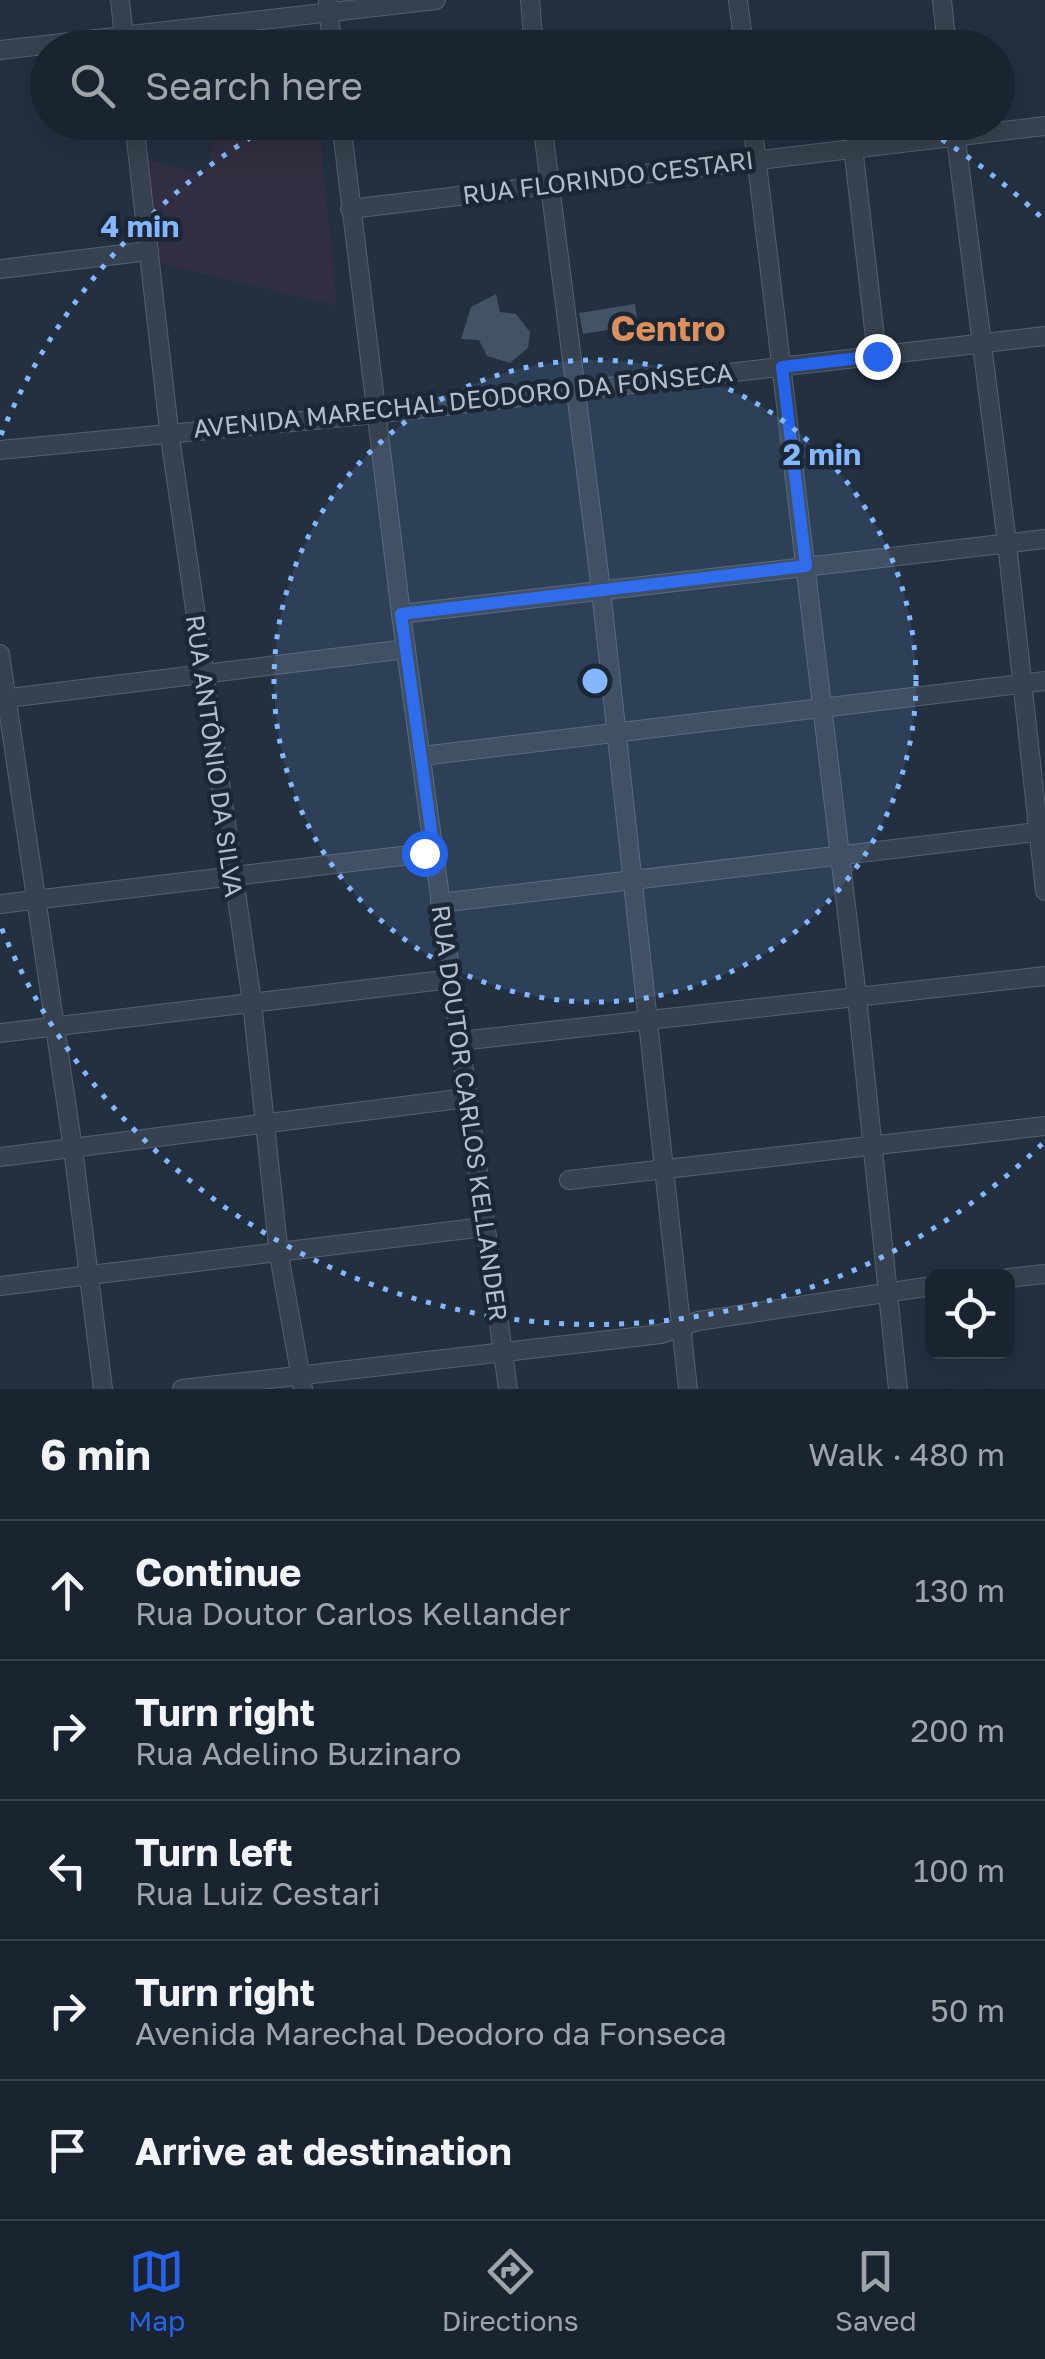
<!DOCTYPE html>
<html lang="en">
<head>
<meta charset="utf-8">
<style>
  body { margin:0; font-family:"Golos Text",sans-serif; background:#27303c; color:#f1f3f6 }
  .controls { position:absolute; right:30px; bottom:30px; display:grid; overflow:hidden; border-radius:15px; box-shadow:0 10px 40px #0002 }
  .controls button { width:90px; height:90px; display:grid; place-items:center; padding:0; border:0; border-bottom:2px solid #38414c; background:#1a2430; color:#f1f3f6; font:50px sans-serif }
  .stop { position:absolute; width:30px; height:30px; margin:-22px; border:8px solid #2563eb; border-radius:50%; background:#fff }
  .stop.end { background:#2563eb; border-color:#fff; box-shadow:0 2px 10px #0008 }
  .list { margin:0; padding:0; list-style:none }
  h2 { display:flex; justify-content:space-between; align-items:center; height:130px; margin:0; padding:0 40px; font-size:42px }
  h2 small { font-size:32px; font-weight:400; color:#9fa4ab }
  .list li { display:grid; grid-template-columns:65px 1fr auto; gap:30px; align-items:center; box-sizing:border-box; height:140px; padding:0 40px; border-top:2px solid #38414c }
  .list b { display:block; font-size:38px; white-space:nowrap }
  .list p { margin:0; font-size:32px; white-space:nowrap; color:#9fa4ab }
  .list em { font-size:32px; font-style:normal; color:#9fa4ab }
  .icon { flex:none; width:55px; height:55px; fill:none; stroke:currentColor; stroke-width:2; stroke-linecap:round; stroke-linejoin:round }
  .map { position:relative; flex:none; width:1045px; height:1389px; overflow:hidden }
  .search { position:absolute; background:#1a2430; box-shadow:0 10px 40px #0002; left:30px; right:30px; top:30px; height:110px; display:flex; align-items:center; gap:25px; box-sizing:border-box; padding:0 35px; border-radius:55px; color:#9fa4ab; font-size:38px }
  .sheet { height:830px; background:#1a2430 }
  nav { display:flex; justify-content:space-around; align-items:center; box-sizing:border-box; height:140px; border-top:2px solid #38414c; background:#1a2430; font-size:28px; color:#9fa4ab }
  nav a { display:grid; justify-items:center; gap:5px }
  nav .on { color:#2563eb }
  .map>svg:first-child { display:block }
  .medical { fill:#312f41 }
  .building { fill:#435365 }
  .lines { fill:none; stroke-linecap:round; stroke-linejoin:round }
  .minor-casing { stroke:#55606e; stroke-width:20 }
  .minor { stroke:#374250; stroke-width:18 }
  .route { stroke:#2563eb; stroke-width:12 }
  .ring { fill:none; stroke:#84b7ff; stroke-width:5; stroke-dasharray:5 10 }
  .labels { text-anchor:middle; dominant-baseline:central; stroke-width:9; stroke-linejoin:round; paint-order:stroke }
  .street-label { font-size:25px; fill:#b3bdcb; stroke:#1c2735 }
  .district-label { font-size:35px; font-weight:bold; fill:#dc915d; stroke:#1c2735 }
  .centre { fill:#84b7ff; stroke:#1c2735; stroke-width:5 }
  .ring-label { font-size:30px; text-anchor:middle; font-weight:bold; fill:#84b7ff; stroke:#1c2735; stroke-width:9; stroke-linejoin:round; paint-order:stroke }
</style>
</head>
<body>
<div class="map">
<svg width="1045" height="1389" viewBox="0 0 1045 1389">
  <rect width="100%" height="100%" fill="#233040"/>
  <polygon class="medical" points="202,123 259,123 320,136 337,306 158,263 144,158 205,175 214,142 199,132"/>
  <g class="building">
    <polygon points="496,294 500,312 516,314 530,332 528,348 510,363 487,356 479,340 461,339 471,307"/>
    <polygon points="635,304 638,325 583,334 579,313"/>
  </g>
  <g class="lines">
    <g class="minor-casing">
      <g id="minor">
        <polyline points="120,0 125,47"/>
        <polyline points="328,0 332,48"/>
        <polyline points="530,0 534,48"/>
        <polyline points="738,0 744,48"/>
        <polyline points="942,0 947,48"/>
        <polyline points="0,50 436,0"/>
        <polyline points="134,122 169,430 252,1002 279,1255 303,1389"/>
        <polyline points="341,122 401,614 508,1389"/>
        <polyline points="542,122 601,590 688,1389"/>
        <polyline points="752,122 857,997 898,1389"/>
        <polyline points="954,122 1007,543 1045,891"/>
        <polyline points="853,147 877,355"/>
        <polyline points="350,209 1045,126"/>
        <polyline points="0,269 149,251"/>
        <polyline points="0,450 375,414 1045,336"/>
        <polyline points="401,614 1045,539"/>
        <polyline points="0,654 73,1149 103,1389"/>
        <polyline points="0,699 406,649"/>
        <polyline points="422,756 1045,681"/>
        <polyline points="440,903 1045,831"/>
        <polyline points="0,904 435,852"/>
        <polyline points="0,1033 451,979"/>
        <polyline points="460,1041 1045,976"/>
        <polyline points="0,1157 467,1098"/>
        <polyline points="569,1180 1045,1126"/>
        <polyline points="1008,1278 1045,1274"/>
        <polyline points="0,1286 484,1227"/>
        <polyline points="182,1389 661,1334 698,1321 932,1286"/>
      </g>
    </g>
    <use href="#minor" class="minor"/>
  </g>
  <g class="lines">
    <polyline class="route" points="424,853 434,852 401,614 806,566 782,367 877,356"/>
  </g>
  <circle cx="595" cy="681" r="321" fill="#84b7ff" fill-opacity=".12"/>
  <g class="ring">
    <circle cx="595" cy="681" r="321"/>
    <path d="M1042 1144A643 643 0 0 1 1 927M1 435A643 643 0 0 1 273 124M489 47A643 643 0 0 1 701 47M916 124A643 643 0 0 1 1042 218"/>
  </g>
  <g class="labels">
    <g class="street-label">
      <text transform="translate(608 177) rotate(-7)">RUA FLORINDO CESTARI</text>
      <text transform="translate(463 400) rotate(-6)">AVENIDA MARECHAL DEODORO DA FONSECA</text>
      <text transform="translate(215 756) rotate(82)">RUA ANTÔNIO DA SILVA</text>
      <text transform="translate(470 1113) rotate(82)">RUA DOUTOR CARLOS KELLANDER</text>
    </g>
    <g class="district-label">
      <text x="668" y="328">Centro</text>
    </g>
  </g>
  <circle cx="595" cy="681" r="15" class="centre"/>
  <g class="ring-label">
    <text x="140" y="237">4 min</text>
    <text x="822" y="465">2 min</text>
  </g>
</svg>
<div class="controls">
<button><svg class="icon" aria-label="locate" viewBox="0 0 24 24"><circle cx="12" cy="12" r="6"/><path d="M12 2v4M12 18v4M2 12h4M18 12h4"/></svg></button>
</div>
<div class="stop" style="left:424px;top:853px"></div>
<div class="stop end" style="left:877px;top:356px"></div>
<div class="search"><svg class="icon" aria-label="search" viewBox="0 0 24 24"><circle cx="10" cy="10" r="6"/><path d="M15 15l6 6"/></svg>Search here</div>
</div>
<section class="sheet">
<h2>6 min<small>Walk · 480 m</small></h2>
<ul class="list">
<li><svg class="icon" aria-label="ahead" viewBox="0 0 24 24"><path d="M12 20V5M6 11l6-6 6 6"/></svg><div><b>Continue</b><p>Rua Doutor Carlos Kellander</p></div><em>130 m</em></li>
<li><svg class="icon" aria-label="right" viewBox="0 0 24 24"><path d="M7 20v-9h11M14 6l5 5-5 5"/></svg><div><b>Turn right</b><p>Rua Adelino Buzinaro</p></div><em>200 m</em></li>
<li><svg class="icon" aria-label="left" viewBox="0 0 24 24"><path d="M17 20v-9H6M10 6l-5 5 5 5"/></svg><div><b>Turn left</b><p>Rua Luiz Cestari</p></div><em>100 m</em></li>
<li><svg class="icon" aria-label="right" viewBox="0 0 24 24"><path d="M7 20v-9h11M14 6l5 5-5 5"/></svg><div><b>Turn right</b><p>Avenida Marechal Deodoro da Fonseca</p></div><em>50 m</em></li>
<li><svg class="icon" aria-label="arrive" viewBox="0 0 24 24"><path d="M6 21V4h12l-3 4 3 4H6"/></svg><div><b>Arrive at destination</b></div></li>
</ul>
</section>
<nav>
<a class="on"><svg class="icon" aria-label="map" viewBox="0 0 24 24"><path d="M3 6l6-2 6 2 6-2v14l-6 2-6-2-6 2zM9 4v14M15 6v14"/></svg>Map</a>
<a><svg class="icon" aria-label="directions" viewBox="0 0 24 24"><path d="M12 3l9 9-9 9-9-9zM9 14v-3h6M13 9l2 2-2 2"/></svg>Directions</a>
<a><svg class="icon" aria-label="saved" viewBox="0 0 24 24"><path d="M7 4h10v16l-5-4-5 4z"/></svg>Saved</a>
</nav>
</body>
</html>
